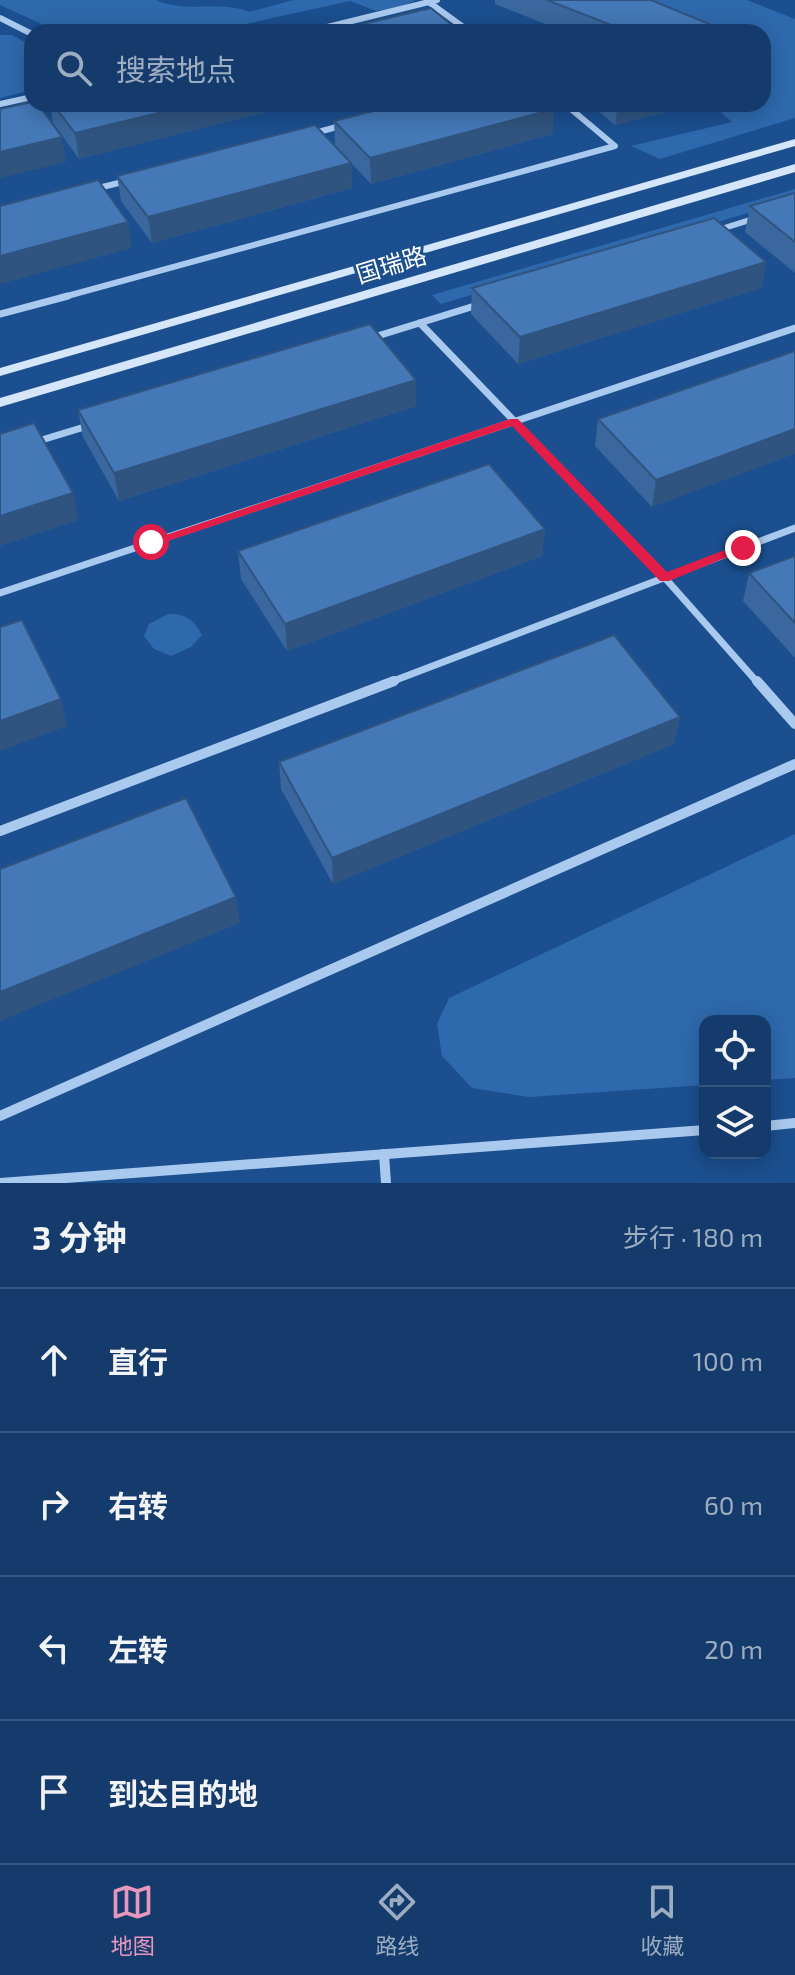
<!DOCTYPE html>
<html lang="zh">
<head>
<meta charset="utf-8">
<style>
  body { margin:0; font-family:"Exo 2","Noto Sans SC",sans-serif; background:#214673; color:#f1f3f6 }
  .controls { position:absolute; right:24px; bottom:24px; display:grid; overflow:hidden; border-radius:16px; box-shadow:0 4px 20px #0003 }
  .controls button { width:72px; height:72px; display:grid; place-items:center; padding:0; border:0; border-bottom:2px solid #33557e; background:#143b6b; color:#f1f3f6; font:40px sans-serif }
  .stop { position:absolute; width:24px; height:24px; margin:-18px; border:6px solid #e11d48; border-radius:50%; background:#fff }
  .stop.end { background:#e11d48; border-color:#fff; box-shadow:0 2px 8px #0008 }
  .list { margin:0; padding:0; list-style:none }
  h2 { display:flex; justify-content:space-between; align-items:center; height:104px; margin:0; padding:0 32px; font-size:34px }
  h2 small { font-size:26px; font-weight:400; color:#9dadc1 }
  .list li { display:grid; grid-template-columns:52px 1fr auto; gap:24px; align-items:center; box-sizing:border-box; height:144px; padding:0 32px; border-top:2px solid #33557e }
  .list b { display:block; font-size:30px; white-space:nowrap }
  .list em { font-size:26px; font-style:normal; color:#9dadc1 }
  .icon { flex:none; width:44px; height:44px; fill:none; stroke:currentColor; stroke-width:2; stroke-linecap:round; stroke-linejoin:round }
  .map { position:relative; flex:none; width:795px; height:1183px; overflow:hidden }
  .search { position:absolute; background:#143b6b; box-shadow:0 4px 20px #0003; left:24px; right:24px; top:24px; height:88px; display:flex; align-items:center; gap:20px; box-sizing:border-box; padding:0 28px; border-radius:24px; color:#9dadc1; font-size:30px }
  .sheet { height:680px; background:#143b6b }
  nav { display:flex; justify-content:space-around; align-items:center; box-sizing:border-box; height:112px; border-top:2px solid #33557e; background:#143b6b; font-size:22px; color:#9dadc1 }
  nav a { display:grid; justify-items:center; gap:4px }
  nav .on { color:#e797bd }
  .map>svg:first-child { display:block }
  .green { fill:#2e69ad }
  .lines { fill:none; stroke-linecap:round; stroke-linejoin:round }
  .street-far2 { stroke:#a9c9ee; stroke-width:6 }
  .street-far1 { stroke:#a9c9ee; stroke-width:7 }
  .street { stroke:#a9c9ee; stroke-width:10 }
  .secondary { fill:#d6e6fa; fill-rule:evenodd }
  .wall { fill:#3a679d }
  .shaded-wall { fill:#305480 }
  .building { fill:#4478b7; stroke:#305480; stroke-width:2 }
  .route { fill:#e11d48 }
  .labels { text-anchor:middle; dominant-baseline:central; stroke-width:6; stroke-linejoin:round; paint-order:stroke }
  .street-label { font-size:24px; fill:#fff; stroke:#1b4f8f }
</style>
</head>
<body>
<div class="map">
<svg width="795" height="1183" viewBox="0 0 795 1183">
  <rect width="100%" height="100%" fill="#1b4f8f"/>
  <g class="green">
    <path d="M0,0H156C187,14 220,0 249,12L293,0H416L400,7L376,11L350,1L209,32H59L0,5Z"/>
    <polygon points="610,0 747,0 795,19 795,118 660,159 631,146 732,122 711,104 763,104 763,32 693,32"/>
    <polygon points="0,35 12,35 32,46 32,90 0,98"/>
    <polygon points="795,189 795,199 441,304 432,295"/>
    <path d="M168,614C186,614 193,619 202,635L191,647L171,656L154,649L144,636L149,624Z"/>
    <polygon points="795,834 795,1078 765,1080 765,1021 705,1021 705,1085 529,1097 472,1088 442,1056 437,1024 449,998"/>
  </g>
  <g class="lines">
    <g class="street-far2">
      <polyline points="430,3 470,32"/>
      <polyline points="0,18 32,34"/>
      <polyline points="307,32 437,0"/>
      <polyline points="0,104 32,97"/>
      <polyline points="311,134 344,125"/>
      <polyline points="94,189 127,181"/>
      <polyline points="715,231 756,218"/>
      <polyline points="60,298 615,146 565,104"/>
    </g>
    <g class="street-far1">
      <polyline points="0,314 68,296"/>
      <polyline points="420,323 665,578 758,683"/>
      <polyline points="371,338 481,304"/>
      <polyline points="35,442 91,425"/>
      <polyline points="0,593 795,328"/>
      <polyline points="388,683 795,528"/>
    </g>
    <g class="street">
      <polyline points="757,681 795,724"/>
      <polyline points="0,831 394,681"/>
      <polyline points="0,1116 795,764"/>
      <polyline points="765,1126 795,1123"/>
      <polyline points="384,1154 386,1183"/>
      <polyline points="0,1183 705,1130"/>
    </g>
    <g class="secondary">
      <polygon points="795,139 795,146 0,376 0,368"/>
      <polygon points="795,164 795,172 0,407 0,398"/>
    </g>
  </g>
  <g class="wall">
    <polygon points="495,0 651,0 723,32 566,32 495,4"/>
    <polygon points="50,104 269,104 269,111 79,159 53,123"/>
    <polygon points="590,104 695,104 615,125"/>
    <polygon points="334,121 553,134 371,184 351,163 352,188 152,243 121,201 117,176 335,146"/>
    <polygon points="795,193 795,273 745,232 750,206"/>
    <polygon points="766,262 761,288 518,364 471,314 472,288"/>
    <polygon points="795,351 652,507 595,446 598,419"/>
    <polygon points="416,406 119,501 83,437 78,410"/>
    <polygon points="545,529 542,556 287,651 241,579 238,551"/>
    <polygon points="795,556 795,658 743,601 749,573"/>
    <polygon points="680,717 674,744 333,884 281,789 279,762"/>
  </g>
  <g class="shaded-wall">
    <polygon points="196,104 269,104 269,111 79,159 75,133"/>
    <polygon points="618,104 695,104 615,125"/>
    <polygon points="554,109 553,134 371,184 370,158"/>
    <polygon points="62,137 66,162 0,178 0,152"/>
    <polygon points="351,163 352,188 152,243 148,217"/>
    <polygon points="128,222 132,248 0,284 0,256"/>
    <polygon points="766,262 761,288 518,364 520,337"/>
    <polygon points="416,380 416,406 119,501 114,473"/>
    <polygon points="795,429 795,454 652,507 656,480"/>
    <polygon points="73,493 79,520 0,546 0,516"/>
    <polygon points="545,529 542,556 287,651 285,624"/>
    <polygon points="61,699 67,726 0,751 0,721"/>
    <polygon points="680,717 674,744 333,884 332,858"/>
    <polygon points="236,897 240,923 0,1021 0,992"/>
  </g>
  <g class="building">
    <polygon points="547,0 651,0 714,26 723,32 629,32"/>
    <polygon points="431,8 460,32 329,32"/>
    <polygon points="32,102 32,104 38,104 62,137 0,152 0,109"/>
    <polygon points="53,104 196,104 75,133"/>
    <polygon points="401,104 548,104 554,109 370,158 334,121"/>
    <polygon points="315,125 351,163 148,217 117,176"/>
    <polygon points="98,180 128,222 0,256 0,206"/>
    <polygon points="795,193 795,242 750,206"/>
    <polygon points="714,218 766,262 520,337 472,288"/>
    <polygon points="370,324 416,380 114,473 78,410"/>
    <polygon points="795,351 795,429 656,480 598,419"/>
    <polygon points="34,423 73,493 0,516 0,434"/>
    <polygon points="489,464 545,529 285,624 238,551"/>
    <polygon points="795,556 795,623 749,573"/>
    <polygon points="22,620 61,699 0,721 0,627"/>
    <polygon points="614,635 680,717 332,858 279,762"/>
    <polygon points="186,798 236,897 0,992 0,869"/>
  </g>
  <polygon class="route" points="510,419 518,419 667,572 738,545 743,543 749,548 669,581 660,581 512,426 156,545 151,547 145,542"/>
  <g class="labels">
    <g class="street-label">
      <text transform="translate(391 264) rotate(-17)">国瑞路</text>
    </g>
  </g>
</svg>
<div class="controls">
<button><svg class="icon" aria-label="locate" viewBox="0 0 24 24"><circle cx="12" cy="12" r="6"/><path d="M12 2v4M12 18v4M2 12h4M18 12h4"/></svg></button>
<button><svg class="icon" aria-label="layers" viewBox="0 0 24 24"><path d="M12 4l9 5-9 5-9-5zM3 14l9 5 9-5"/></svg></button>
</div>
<div class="stop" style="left:151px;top:542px"></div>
<div class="stop end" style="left:743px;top:548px"></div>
<div class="search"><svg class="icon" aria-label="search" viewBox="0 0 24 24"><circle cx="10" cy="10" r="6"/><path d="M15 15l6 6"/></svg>搜索地点</div>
</div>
<section class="sheet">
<h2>3 分钟<small>步行 · 180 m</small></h2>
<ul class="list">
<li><svg class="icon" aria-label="ahead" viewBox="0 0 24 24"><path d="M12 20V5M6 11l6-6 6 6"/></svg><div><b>直行</b></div><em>100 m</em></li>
<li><svg class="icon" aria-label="right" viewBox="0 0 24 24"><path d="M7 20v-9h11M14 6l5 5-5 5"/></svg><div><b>右转</b></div><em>60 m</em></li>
<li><svg class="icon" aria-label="left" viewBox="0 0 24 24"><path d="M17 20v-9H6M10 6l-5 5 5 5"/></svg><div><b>左转</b></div><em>20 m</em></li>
<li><svg class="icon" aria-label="arrive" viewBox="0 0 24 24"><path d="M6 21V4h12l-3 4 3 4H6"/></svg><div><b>到达目的地</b></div></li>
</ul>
</section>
<nav>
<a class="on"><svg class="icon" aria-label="map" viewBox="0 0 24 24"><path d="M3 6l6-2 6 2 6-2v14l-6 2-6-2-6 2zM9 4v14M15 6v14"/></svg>地图</a>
<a><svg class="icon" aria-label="directions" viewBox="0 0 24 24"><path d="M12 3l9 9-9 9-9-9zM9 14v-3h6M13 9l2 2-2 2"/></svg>路线</a>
<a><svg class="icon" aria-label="saved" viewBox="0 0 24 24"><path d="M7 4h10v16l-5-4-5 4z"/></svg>收藏</a>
</nav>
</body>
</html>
